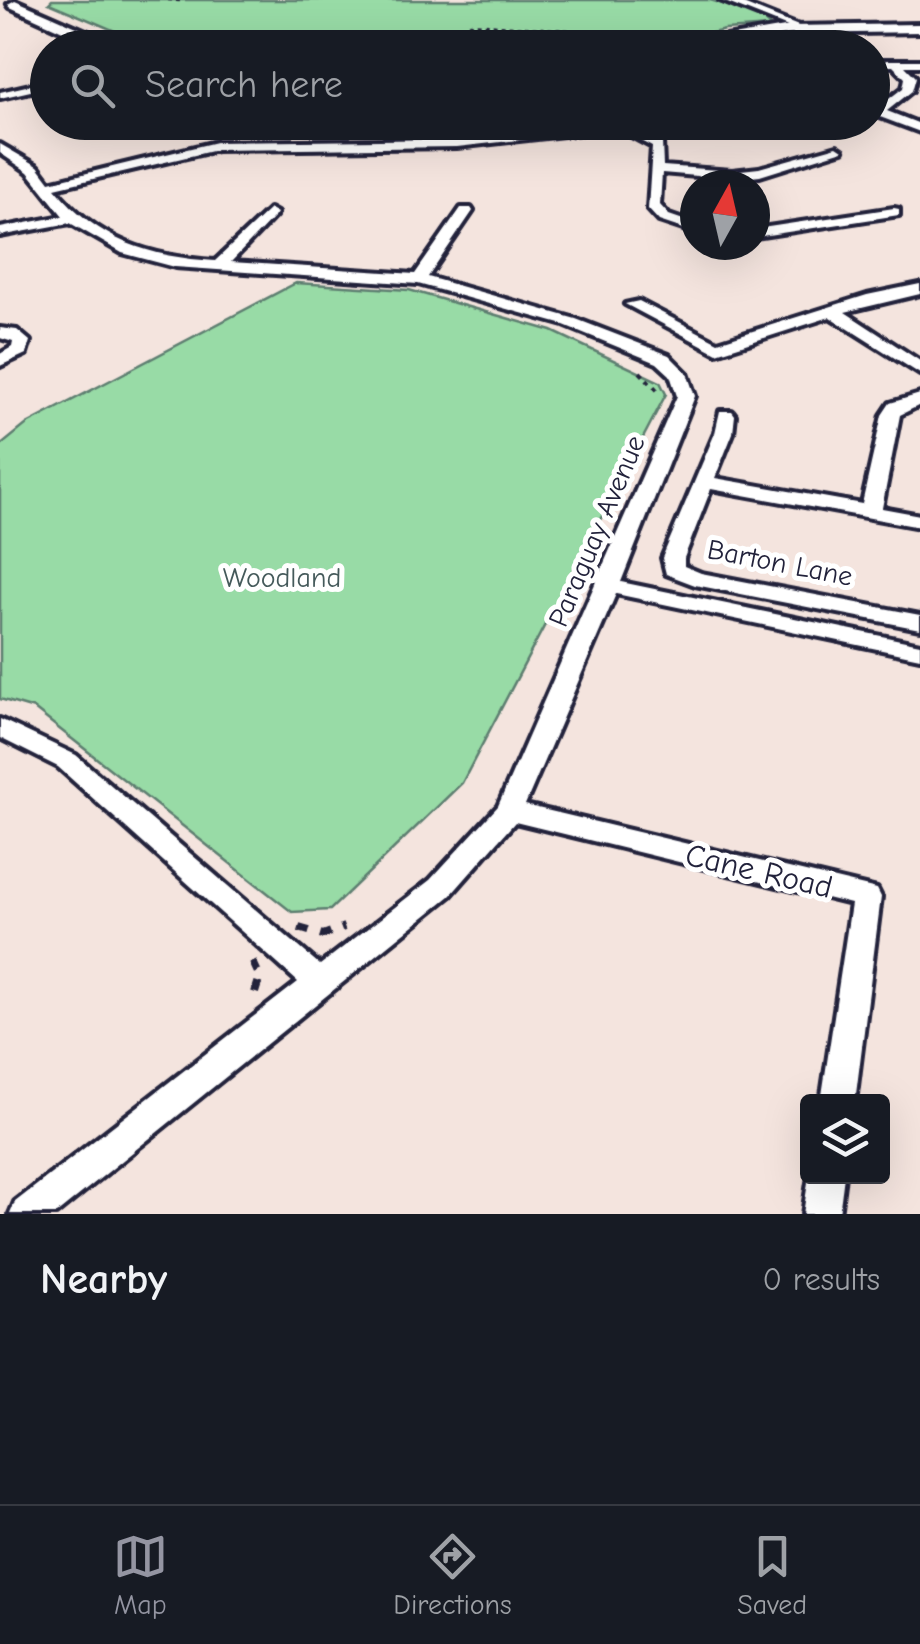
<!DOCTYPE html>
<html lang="en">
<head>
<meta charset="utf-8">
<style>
  body { margin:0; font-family:"Comic Neue",sans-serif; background:#242831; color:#f1f3f6 }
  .controls { position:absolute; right:30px; bottom:30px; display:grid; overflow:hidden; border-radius:10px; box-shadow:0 10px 40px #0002 }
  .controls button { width:90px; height:90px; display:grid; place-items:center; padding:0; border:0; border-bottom:2px solid #363941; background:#171b24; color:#f1f3f6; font:50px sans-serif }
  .compass { position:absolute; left:680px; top:170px; width:90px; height:90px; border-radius:50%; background:#171b24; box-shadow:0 10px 40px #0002; rotate:8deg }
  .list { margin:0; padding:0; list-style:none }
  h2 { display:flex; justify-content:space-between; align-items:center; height:130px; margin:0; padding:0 40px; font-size:42px }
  h2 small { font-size:32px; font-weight:400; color:#9ea1a6 }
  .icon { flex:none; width:55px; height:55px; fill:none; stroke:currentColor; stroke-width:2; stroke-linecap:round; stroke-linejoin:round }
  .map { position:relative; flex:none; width:920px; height:1214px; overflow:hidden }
  .search { position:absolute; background:#171b24; box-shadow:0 10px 40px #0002; left:30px; right:30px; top:30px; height:110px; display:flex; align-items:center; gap:25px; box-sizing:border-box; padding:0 35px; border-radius:55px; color:#9ea1a6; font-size:38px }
  .sheet { height:290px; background:#171b24 }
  nav { display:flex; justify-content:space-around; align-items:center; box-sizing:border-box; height:140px; border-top:2px solid #363941; background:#171b24; font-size:28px; color:#9ea1a6 }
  nav a { display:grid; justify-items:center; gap:5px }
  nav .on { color:#9495a2 }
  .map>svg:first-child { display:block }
  .green { fill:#98dba6; stroke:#5d7e70; stroke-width:2.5 }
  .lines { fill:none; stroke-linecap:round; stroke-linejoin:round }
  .minor-casing { stroke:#22223b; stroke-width:8 }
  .secondary-casing { stroke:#22223b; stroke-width:8 }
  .path-far2 { stroke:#22223b; stroke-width:2.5; stroke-dasharray:4 4; stroke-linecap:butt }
  .path-far1 { stroke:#22223b; stroke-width:4; stroke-dasharray:5 5; stroke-linecap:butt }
  .path { stroke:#22223b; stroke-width:8; stroke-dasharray:11 11; stroke-linecap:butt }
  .minor { fill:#fff; fill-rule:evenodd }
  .secondary { fill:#fff; fill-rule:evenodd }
  .labels { text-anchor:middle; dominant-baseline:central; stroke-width:10; stroke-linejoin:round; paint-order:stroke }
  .street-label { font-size:28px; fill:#22223b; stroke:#fff }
  .park-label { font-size:28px; fill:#455a5b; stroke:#fff }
  .near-street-label { font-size:32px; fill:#22223b; stroke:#fff }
</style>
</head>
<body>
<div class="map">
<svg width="920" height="1214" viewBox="0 0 920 1214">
  <rect width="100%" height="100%" fill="#f4e4de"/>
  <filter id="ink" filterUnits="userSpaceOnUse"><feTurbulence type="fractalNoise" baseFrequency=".01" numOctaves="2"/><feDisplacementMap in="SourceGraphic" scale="20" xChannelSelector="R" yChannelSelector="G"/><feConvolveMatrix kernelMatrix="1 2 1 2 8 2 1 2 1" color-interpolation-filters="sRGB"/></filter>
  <g filter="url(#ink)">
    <g class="green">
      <polygon points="52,0 710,0 757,14 771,27 725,30 644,48 155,48 49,3"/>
      <polygon points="296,283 409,290 552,331 660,382 666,394 462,783 330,910 292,912 34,709 0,699 0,446 27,424"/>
    </g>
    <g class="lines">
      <g class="minor-casing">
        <g id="minor">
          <polygon points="720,0 733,0 811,31 803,33"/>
          <polygon points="752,44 759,48 747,47"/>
          <polygon points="872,60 920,60 920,66 905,66 916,77 912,91 887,111 920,124 920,132 872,114 872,107 877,108 903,88 905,78 893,66 872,66"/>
          <polygon points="48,81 48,87 0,98 0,92"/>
          <path d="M612,122H655L631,127L662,142L663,166L732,171L759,168L837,146L843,150L760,176L732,179L662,173L660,205L669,215L695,224V233L659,221L648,209L652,147L618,129L457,147L216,150L55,188C98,241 150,257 215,261L270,209L277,213L275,216L231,262L415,274L461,208H471L473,211L428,277L576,319L669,355L687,373L695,396L621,582L920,644V658L616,594L525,805L877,889L881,897L855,1102H821L851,904L515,822L450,896L56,1214H10L15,1202L298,982L58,767L0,738V719L76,755L320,965L430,880L498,806L677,396L670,375L657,363L564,325L418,284L175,267L122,253L70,223L0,236V228L63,216L28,172L0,153V144L38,166L50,182L216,142L457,139Z"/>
          <polygon points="894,208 899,209 899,215 755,237 755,229"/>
          <polygon points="920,284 920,294 845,312 920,361 920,374 830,317 717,353 625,304 639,301 718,342 867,295"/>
          <polygon points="0,328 17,330 30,341 26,354 0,366 0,354 12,347 13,342 0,338"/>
          <polygon points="920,394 920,405 900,415 882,508 920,515 920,527 711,489 684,558 684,566 701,573 920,615 920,629 695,585 666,574 662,558 715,433 720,411 732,411 735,415 733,433 715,478 862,504 882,415 890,403"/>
          <polygon points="809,1176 844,1176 839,1214 803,1214"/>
        </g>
      </g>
      <g class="secondary-casing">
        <g id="secondary">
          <polygon points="15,0 118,45 120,48 100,48 10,7 8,4"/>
          <polygon points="920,24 920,32 791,34 701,48 661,48 791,26"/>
        </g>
      </g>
      <g class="path-far2">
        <polyline points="168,0 180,1"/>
        <polyline points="448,48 470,23 610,33 651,45"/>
      </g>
      <polyline class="path-far1" points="640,372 660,393"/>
      <g class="path">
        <polyline points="299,928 323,935 344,927"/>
        <polyline points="253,962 260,977 253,999"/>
      </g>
      <use href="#minor" class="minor"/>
      <use href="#secondary" class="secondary"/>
    </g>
  </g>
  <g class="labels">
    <g class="street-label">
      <text transform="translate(597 531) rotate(-67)">Paraguay Avenue</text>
      <text transform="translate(780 563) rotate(11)">Barton Lane</text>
    </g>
    <g class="park-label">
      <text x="282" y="578">Woodland</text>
    </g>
    <g class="near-street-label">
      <text transform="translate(759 871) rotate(13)">Cane Road</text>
    </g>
  </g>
</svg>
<div class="controls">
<button><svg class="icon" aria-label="layers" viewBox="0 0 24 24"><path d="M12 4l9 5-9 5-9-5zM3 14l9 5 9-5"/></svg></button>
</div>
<svg class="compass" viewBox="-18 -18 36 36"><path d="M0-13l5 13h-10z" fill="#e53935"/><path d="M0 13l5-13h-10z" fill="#9ea1a6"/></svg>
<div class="search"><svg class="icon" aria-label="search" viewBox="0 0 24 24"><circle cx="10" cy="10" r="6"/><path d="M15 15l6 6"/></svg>Search here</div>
</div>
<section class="sheet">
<h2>Nearby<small>0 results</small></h2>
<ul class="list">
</ul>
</section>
<nav>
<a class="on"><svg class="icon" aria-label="map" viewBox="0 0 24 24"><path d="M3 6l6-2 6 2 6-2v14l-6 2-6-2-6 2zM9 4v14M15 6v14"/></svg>Map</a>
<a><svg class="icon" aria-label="directions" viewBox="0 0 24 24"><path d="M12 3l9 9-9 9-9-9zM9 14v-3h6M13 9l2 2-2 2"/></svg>Directions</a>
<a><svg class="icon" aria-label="saved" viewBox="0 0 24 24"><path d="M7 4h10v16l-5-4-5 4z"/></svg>Saved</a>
</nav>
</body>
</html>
